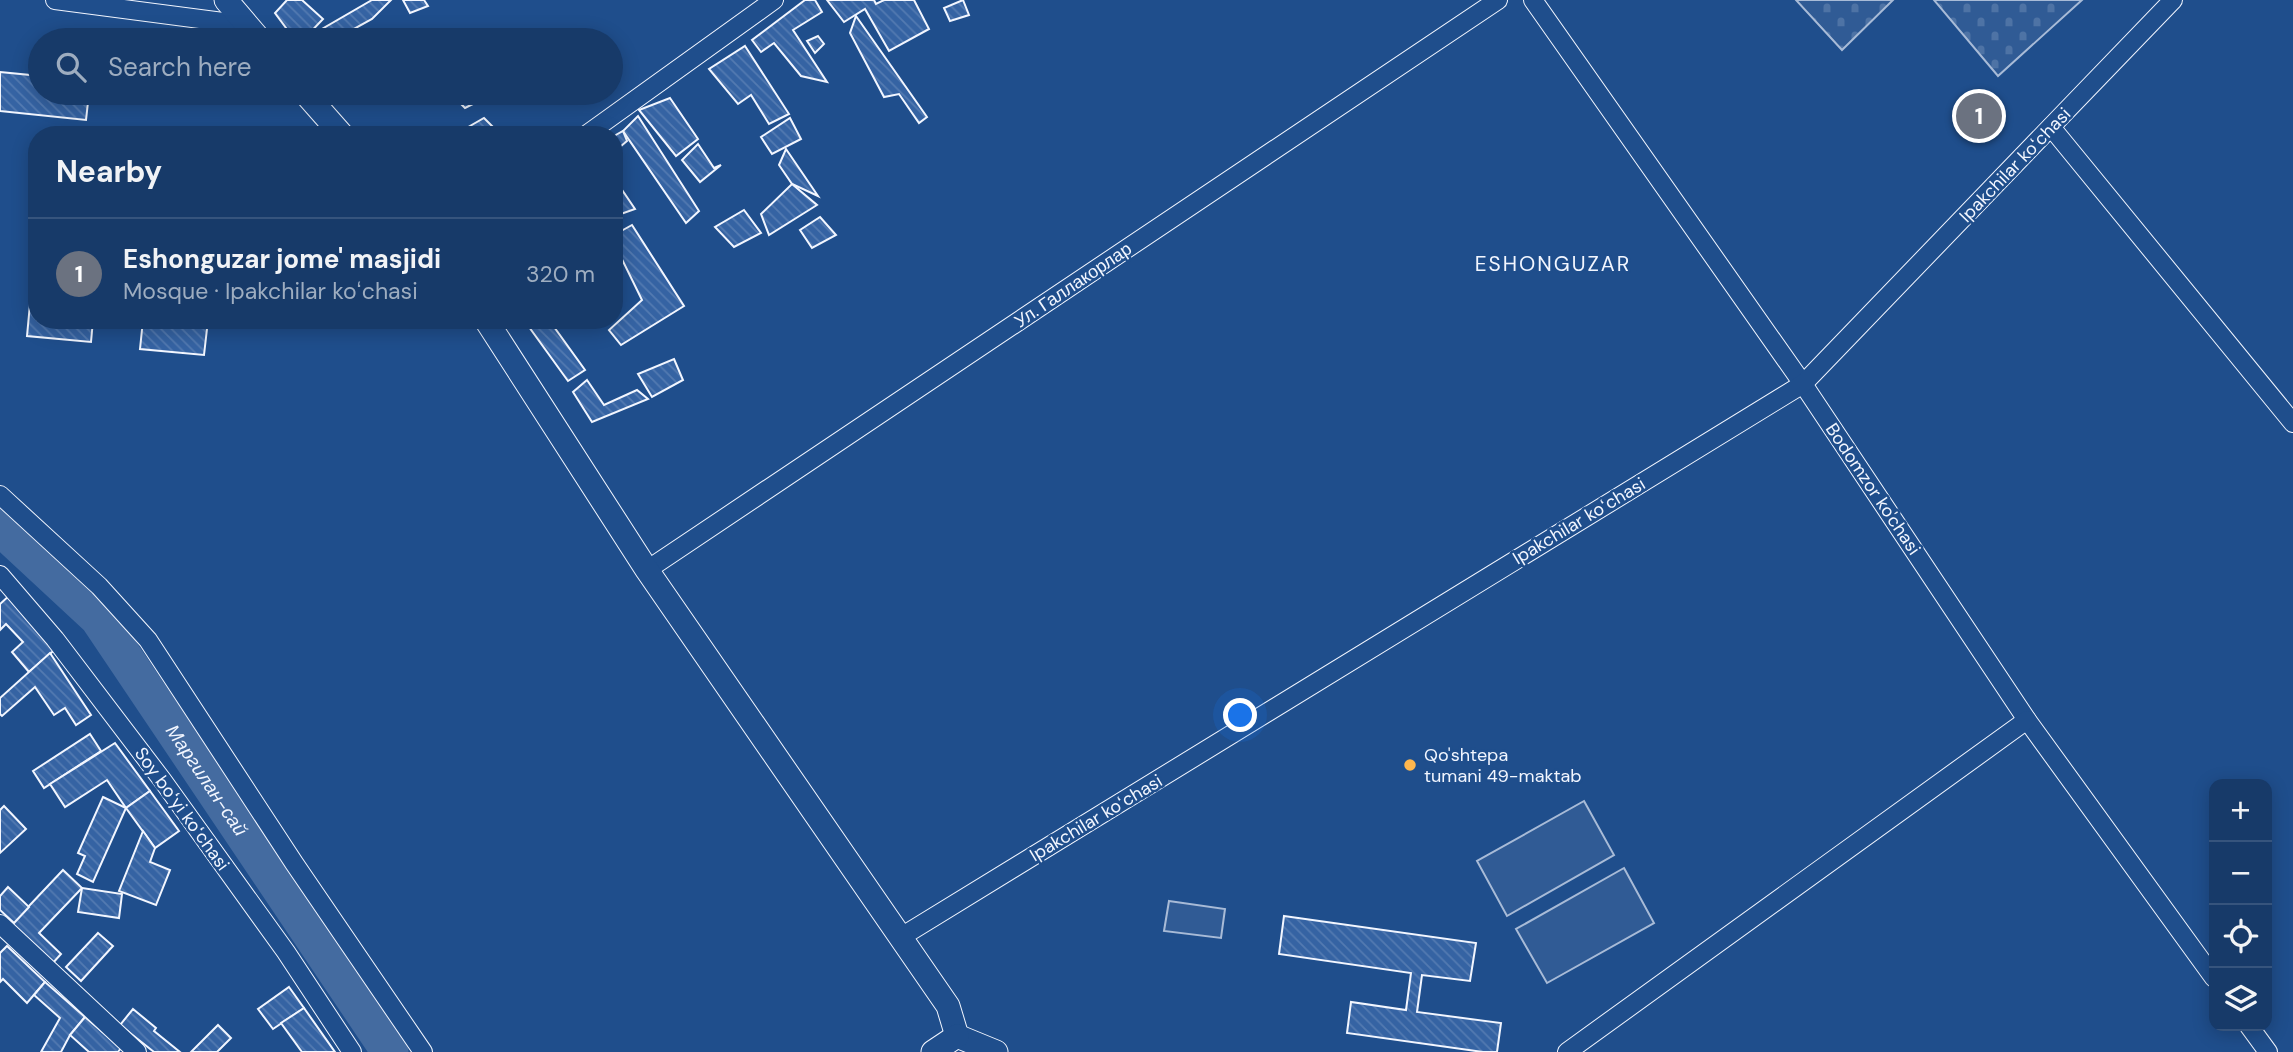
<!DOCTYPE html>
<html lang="en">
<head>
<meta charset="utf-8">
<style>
  body { margin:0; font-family:"DM Sans",sans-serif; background:#244571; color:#f1f3f6 }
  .controls { position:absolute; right:21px; bottom:21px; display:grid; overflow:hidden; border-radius:14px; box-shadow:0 4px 18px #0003 }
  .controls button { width:63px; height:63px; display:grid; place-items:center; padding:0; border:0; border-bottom:2px solid #36547d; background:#173a69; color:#f1f3f6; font:35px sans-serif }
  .you { position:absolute; left:1241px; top:716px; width:24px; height:24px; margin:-18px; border:5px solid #fff; border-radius:50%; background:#1a73e8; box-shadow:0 0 0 10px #1a73e833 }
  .badge { display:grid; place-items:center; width:46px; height:46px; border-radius:50%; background:#8abfa5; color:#fff; font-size:23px; font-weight:700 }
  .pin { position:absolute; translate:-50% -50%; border:4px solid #fff; box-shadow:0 2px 7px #0006 }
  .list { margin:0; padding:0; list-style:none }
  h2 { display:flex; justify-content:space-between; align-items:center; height:91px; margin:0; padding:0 28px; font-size:30px }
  h2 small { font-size:23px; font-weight:400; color:#9eadc0 }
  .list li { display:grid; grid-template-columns:46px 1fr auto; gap:21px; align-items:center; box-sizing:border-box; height:112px; padding:0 28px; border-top:2px solid #36547d }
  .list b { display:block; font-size:26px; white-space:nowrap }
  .list p { margin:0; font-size:23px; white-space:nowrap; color:#9eadc0 }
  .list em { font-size:23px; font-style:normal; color:#9eadc0 }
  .icon { flex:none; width:38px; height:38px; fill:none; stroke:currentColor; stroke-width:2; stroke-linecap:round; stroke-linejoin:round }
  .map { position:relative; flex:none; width:2293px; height:1052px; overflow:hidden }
  .search { position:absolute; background:#173a69; box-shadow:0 4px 18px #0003; left:28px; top:28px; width:595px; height:77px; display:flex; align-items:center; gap:18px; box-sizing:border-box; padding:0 24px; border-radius:38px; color:#9eadc0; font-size:26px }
  .panel { position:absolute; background:#173a69; box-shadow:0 4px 18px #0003; left:28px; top:126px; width:595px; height:203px; border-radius:28px }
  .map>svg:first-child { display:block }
  .built { fill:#305b95; stroke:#a8bbd7; stroke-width:2 }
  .cemetery { fill:url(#cemetery-stones); stroke:#a8bbd7; stroke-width:2 }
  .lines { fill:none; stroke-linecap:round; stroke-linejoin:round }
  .river { stroke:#446ba0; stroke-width:37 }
  .building { fill:url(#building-back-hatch); stroke:#f2f6ff; stroke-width:2 }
  .minor-casing { stroke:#f2f6ff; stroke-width:20 }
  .tertiary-casing { stroke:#f2f6ff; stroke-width:25 }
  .minor { stroke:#1f4e8c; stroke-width:18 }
  .tertiary { stroke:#1f4e8c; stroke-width:23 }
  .poi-dot { fill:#ffb74d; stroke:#1f4e8c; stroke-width:2.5 }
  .labels { text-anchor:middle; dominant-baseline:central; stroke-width:5; stroke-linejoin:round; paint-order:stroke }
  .street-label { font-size:18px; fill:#f2f6ff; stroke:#1f4e8c }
  .poi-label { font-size:18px; fill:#f2f6ff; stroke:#1f4e8c; text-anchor:start }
  .water-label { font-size:19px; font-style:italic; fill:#f2f6ff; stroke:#1f4e8c }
  .quarter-label { font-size:21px; letter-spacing:2px; fill:#f2f6ff; stroke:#1f4e8c }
</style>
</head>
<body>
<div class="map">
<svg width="2293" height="1052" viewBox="0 0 2293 1052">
  <defs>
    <pattern id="cemetery-stones" width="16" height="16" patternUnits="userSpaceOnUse" patternTransform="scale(1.75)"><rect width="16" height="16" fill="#305b95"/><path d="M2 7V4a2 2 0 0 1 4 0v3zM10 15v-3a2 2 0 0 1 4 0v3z" fill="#4e73a5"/></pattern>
    <pattern id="building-back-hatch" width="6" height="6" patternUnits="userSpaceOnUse" patternTransform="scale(1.75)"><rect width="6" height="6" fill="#3563a3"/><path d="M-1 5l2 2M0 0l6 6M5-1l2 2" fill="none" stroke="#537ab1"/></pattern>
  </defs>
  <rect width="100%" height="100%" fill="#1f4e8c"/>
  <g class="built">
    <polygon points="1584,801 1614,855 1507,916 1477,861"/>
    <polygon points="1624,868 1654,923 1547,983 1516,929"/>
    <polygon points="1169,901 1225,909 1221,938 1164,931"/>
  </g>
  <g class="cemetery">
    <polygon points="1796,0 1893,0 1842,50"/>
    <polygon points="1934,0 2082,0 1998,76"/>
  </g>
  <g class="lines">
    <path class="river" id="s1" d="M0,527L98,618L390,1052"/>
  </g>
  <g class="building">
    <polygon points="287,0 302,0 323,19 303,40 295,40 275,13"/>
    <polygon points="372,0 391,0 372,19 334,40 303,40"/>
    <polygon points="403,0 424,0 428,6 410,13"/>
    <polygon points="805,0 815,0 822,12 793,30 827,82 801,76 774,43 761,52 752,40"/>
    <polygon points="827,0 874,0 876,4 884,0 914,0 929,29 889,51 865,9 844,22"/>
    <polygon points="963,0 969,15 950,21 944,8"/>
    <polygon points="856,16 927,117 919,123 899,94 884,97 850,33"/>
    <polygon points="818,36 824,44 815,53 807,41"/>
    <polygon points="745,46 789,114 769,124 751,95 738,104 709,69"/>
    <polygon points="0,72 40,76 40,93 89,93 86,120 0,111"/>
    <polygon points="404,93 429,93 411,103"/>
    <polygon points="450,93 475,93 479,101 465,108"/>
    <polygon points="670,98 698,139 676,156 639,110"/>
    <polygon points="638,116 699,211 686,223 623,131"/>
    <polygon points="484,118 498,132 495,135 456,134"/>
    <polygon points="790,118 801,139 772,154 761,137"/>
    <polygon points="623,131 627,141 614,152 614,136"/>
    <polygon points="698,144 714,168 721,165 700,182 682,160"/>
    <polygon points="786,149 818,196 792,184 779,165"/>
    <polygon points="614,178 635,209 618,215 614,208"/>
    <polygon points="792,184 817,205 769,235 761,214"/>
    <polygon points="744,210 761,233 734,247 715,227"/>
    <polygon points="820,217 836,235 812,248 800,230"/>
    <polygon points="632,225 684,306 621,345 609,330 642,300 614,243 614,235"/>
    <polygon points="37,229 37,320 93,320 91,342 27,336"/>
    <polygon points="143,320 208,320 204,355 140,349"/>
    <polygon points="524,320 549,320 585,370 568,381"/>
    <polygon points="674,359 683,380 652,397 638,374"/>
    <polygon points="587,380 604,405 637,390 648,399 592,422 573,392"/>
    <polygon points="11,594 58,647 29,672 12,652 23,642 6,624 0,630 0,604"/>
    <polygon points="50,653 91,715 76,725 65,708 54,715 35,687 2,716 0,714 0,698"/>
    <polygon points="90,734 101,751 44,788 33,771"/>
    <polygon points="115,743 150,791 126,808 107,780 65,807 50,784"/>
    <polygon points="150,791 179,831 155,848 126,808"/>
    <polygon points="103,797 126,808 93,882 77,874 85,856 78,853"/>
    <polygon points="4,806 26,829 0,853 0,810"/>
    <polygon points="143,831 155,848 150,862 170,870 156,905 119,891"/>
    <polygon points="63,870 82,888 39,933 61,954 52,964 11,925"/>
    <polygon points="8,887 29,907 14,923 0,910 0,896"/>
    <polygon points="82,888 122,894 119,918 78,912"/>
    <polygon points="1284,916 1476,943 1470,981 1422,975 1417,1012 1501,1023 1497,1052 1483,1052 1347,1033 1351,1002 1406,1010 1411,973 1279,954"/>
    <polygon points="98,933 113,946 81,981 66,967"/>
    <polygon points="7,946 45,982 27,1003 3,979 0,982 0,953"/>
    <polygon points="45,982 85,1017 70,1035 61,1052 41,1052 60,1018 34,995"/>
    <polygon points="289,987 304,1008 273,1029 258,1009"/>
    <polygon points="304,1008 335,1052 302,1052 281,1023"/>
    <polygon points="133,1009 156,1028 154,1031 180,1052 154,1052 120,1025"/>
    <polygon points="85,1017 121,1048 118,1052 89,1052 70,1035"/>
    <polygon points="218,1025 231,1038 217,1052 191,1052"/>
  </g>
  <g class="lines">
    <g class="minor-casing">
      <g id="minor">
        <polyline points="55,0 246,25"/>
        <polyline points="1533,0 1803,384 2027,720 2214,978"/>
        <polyline points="2051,127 2293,423"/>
        <polyline points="586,135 774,0"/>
        <polyline points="0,495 99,586 148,640 294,863 423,1052"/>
        <polyline points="647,570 1498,0"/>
        <polyline points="0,575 55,639 163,781 286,952 352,1052"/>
        <polyline points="0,924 137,1052"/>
        <polyline points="901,937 1803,384 2173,0"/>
        <polyline points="2249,1026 2268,1052"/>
        <polyline points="1567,1052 2027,720"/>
      </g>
    </g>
    <g class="tertiary-casing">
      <g id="tertiary">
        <polyline points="226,0 260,40"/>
        <polyline points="305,93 342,135"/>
        <polyline points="486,320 647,570 948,1006 957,1036"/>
        <polyline points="957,1036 996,1052"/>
        <polyline points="933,1052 957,1036"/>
      </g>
    </g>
    <use href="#minor" class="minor"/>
    <use href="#tertiary" class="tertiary"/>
  </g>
  <circle class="poi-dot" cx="1410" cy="765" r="7"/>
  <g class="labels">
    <g class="street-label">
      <text transform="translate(2015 165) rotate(-46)">Ipakchilar koʻchasi</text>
      <text transform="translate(1073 285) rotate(-34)">Ул. Галлакорлар</text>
      <text transform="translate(1873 489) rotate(56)">Bodomzor ko'chasi</text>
      <text transform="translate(1579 521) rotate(-31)">Ipakchilar koʻchasi</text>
      <text transform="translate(182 809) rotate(54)">Soy boʻyi koʻchasi</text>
      <text transform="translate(1096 818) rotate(-31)">Ipakchilar koʻchasi</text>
    </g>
    <g class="poi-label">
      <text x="1424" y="755">Qo'shtepa<tspan x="1424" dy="21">tumani 49-maktab</tspan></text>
    </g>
    <g class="water-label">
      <text stroke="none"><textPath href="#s1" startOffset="329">Маргилан-сай</textPath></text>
    </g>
    <g class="quarter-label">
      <text x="1553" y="264">ESHONGUZAR</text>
    </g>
  </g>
</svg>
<div class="controls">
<button>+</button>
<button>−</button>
<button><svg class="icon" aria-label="locate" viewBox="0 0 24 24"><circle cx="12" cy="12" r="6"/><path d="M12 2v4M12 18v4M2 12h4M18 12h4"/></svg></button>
<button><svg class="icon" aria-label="layers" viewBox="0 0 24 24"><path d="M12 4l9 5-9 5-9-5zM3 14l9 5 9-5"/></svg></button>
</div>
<div class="you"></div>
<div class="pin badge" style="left:1979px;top:116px;background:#6b7280">1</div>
<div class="search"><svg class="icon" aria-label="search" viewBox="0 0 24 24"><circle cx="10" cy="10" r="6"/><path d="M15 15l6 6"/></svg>Search here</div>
<section class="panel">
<h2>Nearby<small></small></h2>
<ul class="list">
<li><span class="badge" style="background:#6b7280">1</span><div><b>Eshonguzar jome' masjidi</b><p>Mosque · Ipakchilar koʻchasi</p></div><em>320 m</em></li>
</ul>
</section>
</div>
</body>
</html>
